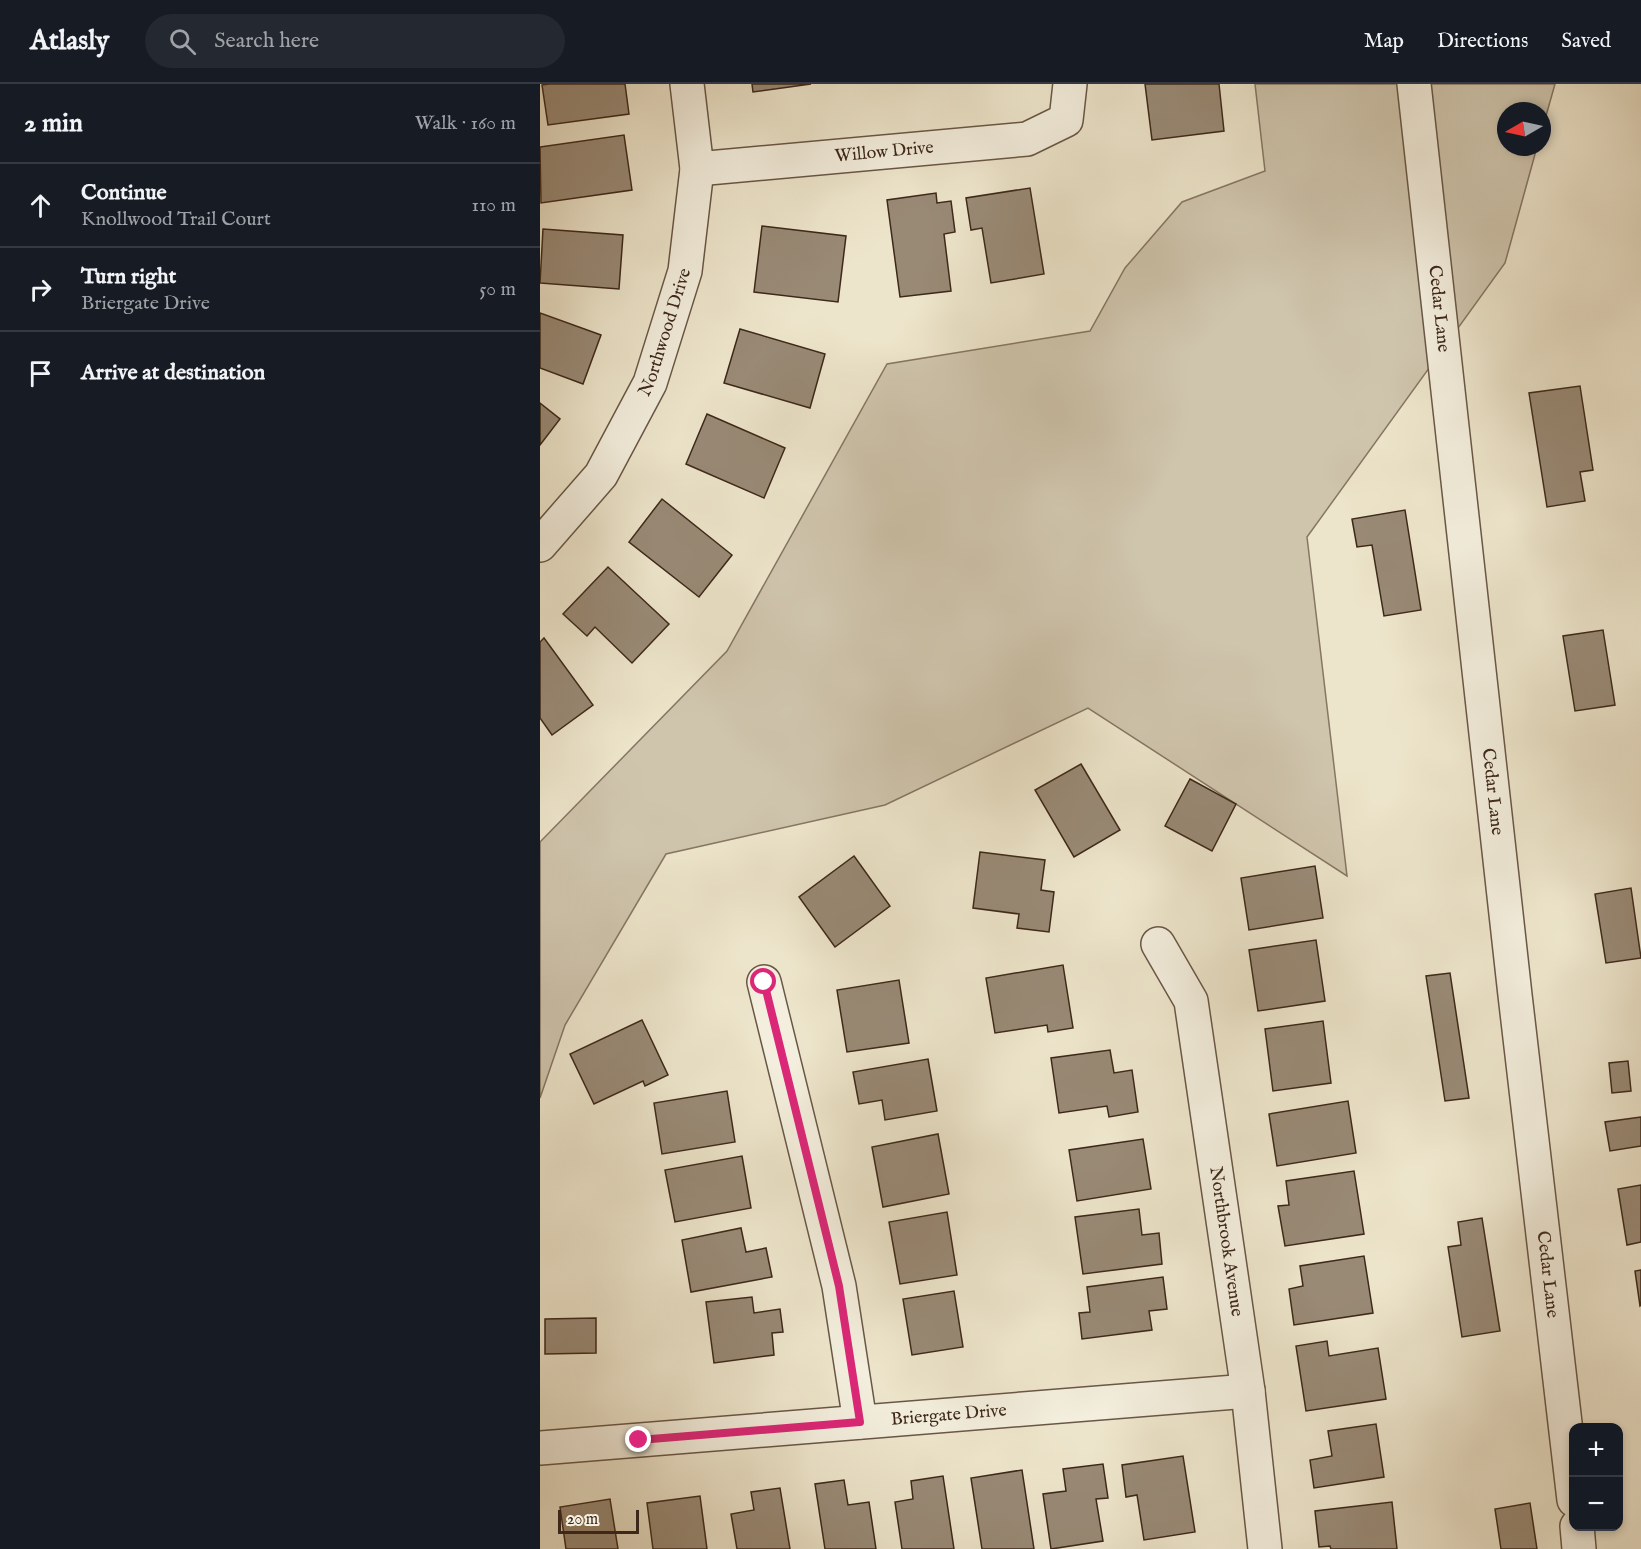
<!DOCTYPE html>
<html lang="en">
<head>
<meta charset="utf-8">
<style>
  body { margin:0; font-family:"IM FELL English",serif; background:#242831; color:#f1f3f6 }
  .controls { position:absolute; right:18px; bottom:18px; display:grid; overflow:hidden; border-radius:12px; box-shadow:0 3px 9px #0003 }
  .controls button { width:54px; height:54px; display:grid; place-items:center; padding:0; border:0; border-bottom:2px solid #363941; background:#171b24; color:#f1f3f6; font:30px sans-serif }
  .compass { position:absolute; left:957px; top:18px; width:54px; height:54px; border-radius:50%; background:#171b24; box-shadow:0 3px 9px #0003; rotate:261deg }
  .scale { position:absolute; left:18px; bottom:15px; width:81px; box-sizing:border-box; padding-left:6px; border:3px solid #3d281a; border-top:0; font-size:16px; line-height:21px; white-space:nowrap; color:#3d281a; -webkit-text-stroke:4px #f3eedd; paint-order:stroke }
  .stop { position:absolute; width:18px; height:18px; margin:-14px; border:4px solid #db2777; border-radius:50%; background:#fff }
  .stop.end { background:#db2777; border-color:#fff; box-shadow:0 2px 6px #0008 }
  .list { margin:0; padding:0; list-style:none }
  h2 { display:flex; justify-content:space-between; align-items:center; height:78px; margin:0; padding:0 24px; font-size:26px }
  h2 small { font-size:20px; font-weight:400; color:#9ea1a6 }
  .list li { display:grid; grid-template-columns:39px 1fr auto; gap:18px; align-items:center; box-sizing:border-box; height:84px; padding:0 24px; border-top:2px solid #363941 }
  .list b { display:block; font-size:22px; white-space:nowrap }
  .list p { margin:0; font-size:20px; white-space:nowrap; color:#9ea1a6 }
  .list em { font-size:20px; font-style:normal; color:#9ea1a6 }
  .icon { flex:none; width:33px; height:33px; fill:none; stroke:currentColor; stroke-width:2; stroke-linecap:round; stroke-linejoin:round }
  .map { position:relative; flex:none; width:1101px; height:1465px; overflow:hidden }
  header { display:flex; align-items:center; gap:36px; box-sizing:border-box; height:84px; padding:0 30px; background:#171b24; border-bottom:2px solid #363941 }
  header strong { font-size:28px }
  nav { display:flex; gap:33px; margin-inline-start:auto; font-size:21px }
  .search { width:420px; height:54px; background:#242831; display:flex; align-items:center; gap:15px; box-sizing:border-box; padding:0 21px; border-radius:33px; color:#9ea1a6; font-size:22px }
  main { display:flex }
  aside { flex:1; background:#171b24 }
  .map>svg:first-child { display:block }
  .green { fill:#cfc5ad; stroke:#867664; stroke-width:1.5 }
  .building { fill:#998a76; stroke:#3d281a; stroke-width:1.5 }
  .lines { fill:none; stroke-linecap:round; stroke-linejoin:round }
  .minor-casing { stroke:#695746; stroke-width:36 }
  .minor { stroke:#f3eedd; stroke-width:33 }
  .route { stroke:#db2777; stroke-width:8 }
  .labels { text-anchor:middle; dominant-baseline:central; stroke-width:4.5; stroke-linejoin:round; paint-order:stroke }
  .street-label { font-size:18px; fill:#3d281a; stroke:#f3eedd }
</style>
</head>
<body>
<header>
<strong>Atlasly</strong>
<div class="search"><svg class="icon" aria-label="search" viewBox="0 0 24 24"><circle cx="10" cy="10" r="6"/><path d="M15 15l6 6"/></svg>Search here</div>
<nav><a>Map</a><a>Directions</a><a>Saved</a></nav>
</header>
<main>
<aside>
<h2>2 min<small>Walk · 160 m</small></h2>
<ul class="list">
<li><svg class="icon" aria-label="ahead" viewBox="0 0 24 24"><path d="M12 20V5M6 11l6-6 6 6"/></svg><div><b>Continue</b><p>Knollwood Trail Court</p></div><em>110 m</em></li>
<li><svg class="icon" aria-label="right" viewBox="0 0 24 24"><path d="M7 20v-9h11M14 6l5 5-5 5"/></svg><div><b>Turn right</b><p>Briergate Drive</p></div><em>50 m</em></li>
<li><svg class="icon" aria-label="arrive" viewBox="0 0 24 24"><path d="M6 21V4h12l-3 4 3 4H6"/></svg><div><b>Arrive at destination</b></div></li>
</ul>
</aside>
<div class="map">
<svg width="1101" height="1465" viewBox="0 0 1101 1465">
  <rect width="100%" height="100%" fill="#ede5cb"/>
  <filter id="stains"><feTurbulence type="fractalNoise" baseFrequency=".00333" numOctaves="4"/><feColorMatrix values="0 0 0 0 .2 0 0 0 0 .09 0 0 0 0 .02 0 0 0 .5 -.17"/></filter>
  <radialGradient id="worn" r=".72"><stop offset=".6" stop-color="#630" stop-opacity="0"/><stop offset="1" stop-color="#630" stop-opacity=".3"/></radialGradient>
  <polygon class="green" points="715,0 1015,0 1002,46 1002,27 966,27 966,63 997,63 965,179 767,453 807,792 548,624 345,721 126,770 25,941 0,1014 0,758 187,567 347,280 550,247 585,184 642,118 725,87"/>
  <g class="building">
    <polygon points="9,0 85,0 89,30 8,41 2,1"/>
    <polygon points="212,0 271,0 213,8"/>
    <polygon points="605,0 679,0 684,47 612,56"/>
    <polygon points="84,51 92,106 1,119 0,63"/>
    <polygon points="490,104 504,190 451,199 442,144 431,146 426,114"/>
    <polygon points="396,109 397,119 411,117 415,148 404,150 411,207 360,213 347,116"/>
    <polygon points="222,142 306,152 298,218 214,208"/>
    <polygon points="3,145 83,151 79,205 0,199"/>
    <polygon points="0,229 61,251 43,300 0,284"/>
    <polygon points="200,245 285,270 270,324 184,299"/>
    <polygon points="1040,302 1053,386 1040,388 1045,417 1007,423 989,309"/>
    <polygon points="0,319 20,335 0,361"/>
    <polygon points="167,330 245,364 224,414 146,380"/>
    <polygon points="122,415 192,471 159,513 89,458"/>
    <polygon points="865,426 881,526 844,532 832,461 817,463 812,435"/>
    <polygon points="68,483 129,540 92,579 55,543 47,552 23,530"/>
    <polygon points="1063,546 1075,621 1035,627 1023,552"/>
    <polygon points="4,554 53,621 12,651 0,634 0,558"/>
    <polygon points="541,680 580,746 534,773 495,706"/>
    <polygon points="650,695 696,720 672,767 625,742"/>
    <polygon points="440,768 505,776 501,806 514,808 509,848 477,844 479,830 433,824"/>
    <polygon points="314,772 350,822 295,863 259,813"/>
    <polygon points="775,782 783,834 709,846 701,794"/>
    <polygon points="1091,804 1101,874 1066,879 1055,810"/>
    <polygon points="776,856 785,917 718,927 709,866"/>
    <polygon points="523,881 533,944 508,948 507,941 455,949 446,894"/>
    <polygon points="910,889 929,1014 905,1017 886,892"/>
    <polygon points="359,896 369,959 307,968 297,906"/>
    <polygon points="102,936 128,991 105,1002 103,997 54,1020 30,970"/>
    <polygon points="783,937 791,999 733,1007 725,945"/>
    <polygon points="570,966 574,989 592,986 598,1028 569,1033 567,1022 519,1029 511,974"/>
    <polygon points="388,975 397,1027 345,1036 342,1016 319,1020 313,988"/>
    <polygon points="1088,977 1091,1007 1072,1009 1069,979"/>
    <polygon points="187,1007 195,1058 122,1070 114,1019"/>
    <polygon points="808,1017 816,1069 737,1082 729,1030"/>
    <polygon points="1101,1033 1101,1062 1070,1067 1065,1038"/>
    <polygon points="398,1050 409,1110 343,1123 332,1063"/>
    <polygon points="603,1055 611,1105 537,1117 529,1066"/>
    <polygon points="202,1072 211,1124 135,1138 125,1086"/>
    <polygon points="814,1087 824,1150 745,1162 738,1122 749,1121 746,1097"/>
    <polygon points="1101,1101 1101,1158 1087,1161 1078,1105"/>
    <polygon points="599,1125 602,1151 619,1149 622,1180 543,1190 535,1133"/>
    <polygon points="407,1128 417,1191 360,1200 349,1138"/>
    <polygon points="942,1134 960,1247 922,1253 908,1163 921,1161 918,1138"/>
    <polygon points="201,1144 206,1168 226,1164 232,1193 151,1208 142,1156"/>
    <polygon points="824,1172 833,1229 754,1241 749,1205 763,1202 760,1182"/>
    <polygon points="1101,1186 1101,1221 1100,1222 1095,1187"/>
    <polygon points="623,1193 627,1225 609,1227 612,1246 542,1255 539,1229 550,1228 547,1203"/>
    <polygon points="414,1207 423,1263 372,1271 363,1215"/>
    <polygon points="212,1213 214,1229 240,1225 243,1248 232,1249 234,1271 174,1279 166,1218"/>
    <polygon points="56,1234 56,1269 5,1270 5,1235"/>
    <polygon points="787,1257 789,1272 838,1264 846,1315 766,1327 756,1262"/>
    <polygon points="836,1340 844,1393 774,1404 770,1376 792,1372 788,1347"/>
    <polygon points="643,1372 655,1448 604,1456 597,1411 586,1413 582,1381"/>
    <polygon points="563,1380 568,1414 556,1415 563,1457 511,1465 503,1410 526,1407 523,1385"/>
    <polygon points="482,1386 494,1465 442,1465 431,1394"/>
    <polygon points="403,1392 414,1465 362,1465 355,1418 373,1415 371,1397"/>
    <polygon points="304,1396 308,1421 329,1418 336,1465 285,1465 275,1400"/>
    <polygon points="240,1404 250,1465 197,1465 191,1430 214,1426 211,1408"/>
    <polygon points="160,1412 167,1465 113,1465 107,1419"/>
    <polygon points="70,1415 78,1465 26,1465 20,1423"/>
    <polygon points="852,1418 857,1465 791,1465 790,1462 779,1463 775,1427"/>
    <polygon points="990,1419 997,1465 961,1465 955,1425"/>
  </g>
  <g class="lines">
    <g class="minor-casing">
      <g id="minor">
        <path id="s1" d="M874,0L975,911L1034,1416"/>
        <path id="s2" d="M157,85L487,55L526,36L530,0"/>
        <path id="s3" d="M0,461L61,391L110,299L145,187L157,85L147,0"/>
        <path id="s4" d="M618,860L651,917L708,1307L725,1465"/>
        <polyline points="224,898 299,1202 320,1338"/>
        <path id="s5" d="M0,1364L708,1307"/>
        <polyline points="1037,1442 1039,1465"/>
      </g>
    </g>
    <use href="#minor" class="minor"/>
  </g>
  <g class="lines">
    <polyline class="route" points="99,1356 320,1338 299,1202 224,898"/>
  </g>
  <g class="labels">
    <g class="street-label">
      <text stroke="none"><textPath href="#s2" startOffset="188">Willow Drive</textPath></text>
      <text stroke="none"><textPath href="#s1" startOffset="226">Cedar Lane</textPath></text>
      <text stroke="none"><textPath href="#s3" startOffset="250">Northwood Drive</textPath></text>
      <text stroke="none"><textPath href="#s1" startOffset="712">Cedar Lane</textPath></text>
      <text stroke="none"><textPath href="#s4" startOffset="309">Northbrook Avenue</textPath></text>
      <text stroke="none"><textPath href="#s1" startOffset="1198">Cedar Lane</textPath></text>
      <text stroke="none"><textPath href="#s5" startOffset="410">Briergate Drive</textPath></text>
    </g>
  </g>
  <rect width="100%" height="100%" filter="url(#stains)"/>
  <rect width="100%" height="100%" fill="url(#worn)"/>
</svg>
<div class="controls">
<button>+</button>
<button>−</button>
</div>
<svg class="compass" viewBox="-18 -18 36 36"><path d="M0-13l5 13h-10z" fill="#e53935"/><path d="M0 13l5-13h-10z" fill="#9ea1a6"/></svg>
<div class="scale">20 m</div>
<div class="stop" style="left:224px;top:898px"></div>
<div class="stop end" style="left:99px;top:1356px"></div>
</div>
</main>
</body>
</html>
